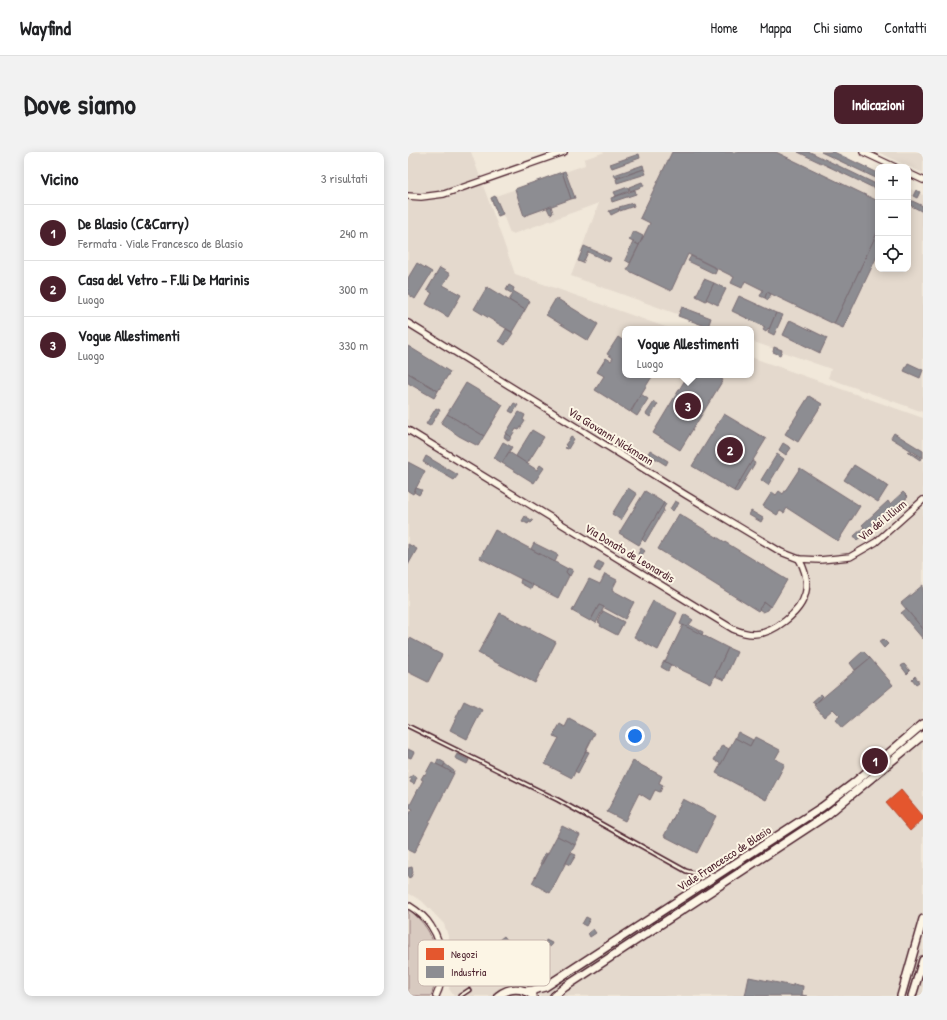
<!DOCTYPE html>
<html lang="it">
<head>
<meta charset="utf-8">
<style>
  body { margin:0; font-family:"Patrick Hand",sans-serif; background:#f2f2f2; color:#202124 }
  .controls { position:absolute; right:12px; top:12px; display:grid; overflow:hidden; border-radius:8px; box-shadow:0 2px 10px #0003 }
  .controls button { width:36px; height:36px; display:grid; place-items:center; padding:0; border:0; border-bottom:1px solid #e0e0e0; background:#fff; color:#202124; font:20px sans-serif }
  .you { position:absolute; left:227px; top:584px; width:14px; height:14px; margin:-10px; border:3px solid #fff; border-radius:50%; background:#1a73e8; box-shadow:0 0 0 6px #1a73e833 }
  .badge { display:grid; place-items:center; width:26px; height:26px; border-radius:50%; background:#4a1f2b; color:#fff; font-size:13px; font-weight:700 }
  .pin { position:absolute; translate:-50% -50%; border:2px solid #fff; box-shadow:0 1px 4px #0006 }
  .popup { position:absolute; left:214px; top:174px; width:132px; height:52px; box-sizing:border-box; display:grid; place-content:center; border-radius:8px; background:#fff; filter:drop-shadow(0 1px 3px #0005); font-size:13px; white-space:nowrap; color:#757577 }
  .popup b { font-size:15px; color:#202124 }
  .popup::after { content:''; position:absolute; left:50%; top:100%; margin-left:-8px; border:8px solid transparent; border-top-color:#fff }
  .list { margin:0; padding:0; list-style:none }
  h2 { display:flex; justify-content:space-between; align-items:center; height:52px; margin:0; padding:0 16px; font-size:17px }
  h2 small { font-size:13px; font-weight:400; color:#757577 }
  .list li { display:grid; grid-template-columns:26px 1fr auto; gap:12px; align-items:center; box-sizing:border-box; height:56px; padding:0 16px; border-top:1px solid #e0e0e0 }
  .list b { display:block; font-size:15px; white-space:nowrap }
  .list p { margin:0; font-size:13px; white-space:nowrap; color:#757577 }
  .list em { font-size:13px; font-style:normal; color:#757577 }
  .icon { flex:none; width:22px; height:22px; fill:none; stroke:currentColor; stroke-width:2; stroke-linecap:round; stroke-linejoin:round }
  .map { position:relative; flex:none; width:515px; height:844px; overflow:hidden; border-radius:8px }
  header { display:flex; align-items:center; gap:24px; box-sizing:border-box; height:56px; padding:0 20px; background:#fff; border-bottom:1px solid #e0e0e0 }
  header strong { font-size:19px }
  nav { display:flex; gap:22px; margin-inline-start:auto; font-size:14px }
  .intro { display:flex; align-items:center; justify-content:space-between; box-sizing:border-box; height:96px; padding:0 24px }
  h1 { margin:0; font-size:28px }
  .button { padding:10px 18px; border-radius:8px; background:#4a1f2b; color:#fff; font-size:14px; font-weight:700 }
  main { display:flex; gap:24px; padding:0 24px }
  aside { flex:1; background:#fff; border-radius:8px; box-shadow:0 2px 10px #0003 }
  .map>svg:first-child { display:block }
  .built { fill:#e4d9cd }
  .green { fill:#d8cac0; stroke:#917476 }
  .shops { fill:#e4572e; stroke:#b6462d }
  .industry { fill:#8d8d92; stroke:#796c73 }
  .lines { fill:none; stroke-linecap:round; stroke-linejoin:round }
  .service-casing { stroke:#4a1f2b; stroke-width:5.5 }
  .minor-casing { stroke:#4a1f2b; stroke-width:8 }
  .tertiary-casing { stroke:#4a1f2b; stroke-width:10 }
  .service { stroke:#fcf5e5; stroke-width:2.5 }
  .minor { stroke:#fcf5e5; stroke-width:5.5 }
  .tertiary { stroke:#fcf5e5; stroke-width:7 }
  .labels { text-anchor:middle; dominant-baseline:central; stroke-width:4; stroke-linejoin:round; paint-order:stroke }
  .street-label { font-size:12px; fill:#4a1f2b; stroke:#fcf5e5 }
  .key { fill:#fcf5e5; stroke:#c7b5ad; stroke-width:1 }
  .key-label { font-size:11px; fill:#4a1f2b }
</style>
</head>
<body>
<header>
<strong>Wayfind</strong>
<nav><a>Home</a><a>Mappa</a><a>Chi siamo</a><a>Contatti</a></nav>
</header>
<div class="intro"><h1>Dove siamo</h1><a class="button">Indicazioni</a></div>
<main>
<aside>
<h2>Vicino<small>3 risultati</small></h2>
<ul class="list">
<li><span class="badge">1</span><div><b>De Blasio (C&amp;Carry)</b><p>Fermata · Viale Francesco de Blasio</p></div><em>240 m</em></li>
<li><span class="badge">2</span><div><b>Casa del Vetro - F.lli De Marinis</b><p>Luogo</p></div><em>300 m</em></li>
<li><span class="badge">3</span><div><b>Vogue Allestimenti</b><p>Luogo</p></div><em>330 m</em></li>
</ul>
</aside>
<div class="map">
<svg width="515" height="844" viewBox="0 0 515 844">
  <rect width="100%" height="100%" fill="#f1e8da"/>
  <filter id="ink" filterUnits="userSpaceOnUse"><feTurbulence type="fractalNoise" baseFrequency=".025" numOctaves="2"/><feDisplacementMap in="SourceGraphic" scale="8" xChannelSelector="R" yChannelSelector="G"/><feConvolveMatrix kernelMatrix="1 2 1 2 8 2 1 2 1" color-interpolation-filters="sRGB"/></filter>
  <g filter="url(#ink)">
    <g class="built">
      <polygon points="0,0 63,0 107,122 263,177 217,177 217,223 343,223 343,205 515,266 515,844 46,844 41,837 46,802 36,772 14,749 0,741"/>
      <polygon points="197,0 425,0 470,21 470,117 500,117 500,36 515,43 515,260 420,226 423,217 343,189 343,177 311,177 163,124 191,51 105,82 102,81 95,63 90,65 82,46 177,13 176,7"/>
      <polygon points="470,0 515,0 515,21"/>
    </g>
    <path class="green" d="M0,756C7,763 14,769 19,777C31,796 31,824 23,844H0Z"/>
    <polygon class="shops" points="493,638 515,664 515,667 502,679 478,651"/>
    <g class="industry">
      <polygon points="264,0 368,0 470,49 470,79 426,172 359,140 357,146 352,144 355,138 337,129 334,136 323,131 326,125 280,102 263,139 219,118 242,71 232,66"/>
      <polygon points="390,0 402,0 470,33 470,38"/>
      <polygon points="413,0 426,0 470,21 470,27"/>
      <polygon points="231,2 232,6 204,16 202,12"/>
      <polygon points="235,13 236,17 208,26 206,23"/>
      <polygon points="236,17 238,22 209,31 208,27"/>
      <polygon points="157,19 167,46 163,47 154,20"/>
      <polygon points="154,20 163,47 116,64 107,37"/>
      <polygon points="234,30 236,34 222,39 221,35"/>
      <polygon points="220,35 221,39 208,44 206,40"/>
      <polygon points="227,38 228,42 204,50 203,46"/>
      <polygon points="508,38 512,40 509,46 505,44"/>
      <polygon points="87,44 95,62 90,64 83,46"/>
      <polygon points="500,47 515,54 515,60 500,52"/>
      <polygon points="225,51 226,54 212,59 211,55"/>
      <polygon points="143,54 145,61 142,62 139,56"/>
      <polygon points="210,56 211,59 203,63 201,59"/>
      <polygon points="225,79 235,84 231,93 221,88"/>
      <polygon points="470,79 470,102 435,176 426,172"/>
      <polygon points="225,90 231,93 222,111 217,108"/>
      <polygon points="176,94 203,106 201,110 180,100 175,111 170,109"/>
      <polygon points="283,104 309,117 307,122 280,109"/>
      <polygon points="9,111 24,120 7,147 0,142 0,126"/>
      <polygon points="32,116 42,122 35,133 53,143 40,165 18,152 24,141 19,138"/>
      <polygon points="296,127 306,131 298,149 288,144"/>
      <polygon points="306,131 318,137 310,153 298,147"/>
      <polygon points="101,133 106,136 105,139 122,149 117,158 101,148 105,142 98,138"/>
      <polygon points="79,135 117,158 104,180 66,157"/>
      <polygon points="359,140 363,142 360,148 357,146"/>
      <polygon points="331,144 368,161 361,177 360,176 358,180 355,178 357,175 324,159"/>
      <polygon points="148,146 190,172 180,189 138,163"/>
      <polygon points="274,155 303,166 300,175 270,164"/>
      <polygon points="368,161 375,163 366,183 360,180"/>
      <polygon points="382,168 419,186 412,201 375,183"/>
      <polygon points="98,177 105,181 97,193 91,189"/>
      <polygon points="210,185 217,190 217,223 245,223 222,260 187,238 196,224 189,220 198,206 203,209 205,206 199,202"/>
      <polygon points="0,194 42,220 30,239 0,221"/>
      <polygon points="366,195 374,198 372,203 365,200"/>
      <polygon points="500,211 515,218 512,226 496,219"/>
      <polygon points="0,221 30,239 26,246 0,231"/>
      <polygon points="280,223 308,223 315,228 272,298 245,281"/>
      <polygon points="58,231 95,253 76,284 39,262"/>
      <polygon points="233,242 240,247 229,264 223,260"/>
      <polygon points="401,244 414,252 390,290 377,282"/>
      <polygon points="246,250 250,252 242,265 238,262"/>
      <polygon points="106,251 110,253 105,261 101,259"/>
      <polygon points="28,256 32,258 22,274 18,272"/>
      <polygon points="111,260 117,263 115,268 117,269 111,278 108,277 103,285 98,281"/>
      <polygon points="39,262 76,284 70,294 51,284 33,271"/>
      <polygon points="316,262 358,287 326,339 284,314"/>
      <polygon points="124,278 136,285 119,312 108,304"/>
      <polygon points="98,281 103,285 101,289 96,285"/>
      <polygon points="486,281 515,299 515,306 483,286"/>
      <polygon points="163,285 166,287 160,297 157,296 159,294 157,293"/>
      <polygon points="95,290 104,295 94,311 86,306"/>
      <polygon points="375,291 383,296 378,303 371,298"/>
      <polygon points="242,298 260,309 258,313 240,302"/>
      <polygon points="501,299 513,306 512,308 500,300"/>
      <polygon points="101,300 129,318 132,313 136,316 126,331 94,311"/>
      <polygon points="369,302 376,307 360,333 353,328"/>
      <polygon points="18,304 50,323 46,328 15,310"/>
      <polygon points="344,309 347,311 329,341 326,339"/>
      <polygon points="0,310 17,319 5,342 0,339"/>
      <polygon points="446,313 480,334 470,350 436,328"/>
      <polygon points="392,316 452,354 430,389 379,356 376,361 372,359 369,363 355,354 364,340 368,343 371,339 375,342"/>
      <polygon points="8,336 14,338 11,343 6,340"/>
      <polygon points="220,336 229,342 213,368 204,362"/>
      <polygon points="237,339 256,351 231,393 211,381"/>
      <polygon points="495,340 500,345 472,370 449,388 446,384 456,375 454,373 480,349 482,352"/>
      <polygon points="267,349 271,351 269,354 268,354 265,359 262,357"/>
      <polygon points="256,351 258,352 255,357 256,358 237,390 234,387"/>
      <polygon points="343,359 355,366 353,370 341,363"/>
      <polygon points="271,362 379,428 363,455 356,450 350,459 250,397"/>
      <polygon points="117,364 125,369 123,371 121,370 120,372 114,369"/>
      <polygon points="87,378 160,417 158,420 161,424 150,446 72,406"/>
      <polygon points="126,391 150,403 147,410 123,397"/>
      <polygon points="0,392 9,397 0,413"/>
      <polygon points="233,396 237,399 233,404 230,402"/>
      <polygon points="190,409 196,412 192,420 186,417"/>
      <polygon points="160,416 165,418 162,424 158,420"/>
      <polygon points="197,422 209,428 204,438 226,450 217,467 191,453 182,469 164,459 181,427 192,432"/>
      <polygon points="113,427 125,433 123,437 112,431"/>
      <polygon points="515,433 515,477 493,451"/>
      <polygon points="245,449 269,461 250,498 226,485"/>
      <polygon points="356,450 362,455 360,458 355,460 351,457"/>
      <polygon points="191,453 196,455 188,471 183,468"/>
      <polygon points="498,457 515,477 515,487 493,461"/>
      <polygon points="195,459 216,470 209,483 192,474 193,472 190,470"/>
      <polygon points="92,461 148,490 127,531 70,501"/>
      <polygon points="276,462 285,468 281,473 295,480 294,483 272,472"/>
      <polygon points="275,473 320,496 303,532 257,510"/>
      <polygon points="2,486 34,503 20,530 0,520 0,489"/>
      <polygon points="475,487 480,492 476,496 471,490"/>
      <polygon points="320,496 329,500 316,528 307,524"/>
      <polygon points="455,499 462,506 447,518 442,511"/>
      <polygon points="462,506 485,533 434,576 427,568 432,564 425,557 416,565 406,553"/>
      <polygon points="256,509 263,513 260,519 253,515"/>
      <polygon points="496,512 502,519 499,522 493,514"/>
      <polygon points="507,524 511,530 508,532 504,527"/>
      <polygon points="413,542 415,544 407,552 404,550"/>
      <polygon points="56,549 74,558 59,587 42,578"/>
      <polygon points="161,567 187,581 164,626 137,612 151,586 145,584 152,572 157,575"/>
      <polygon points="330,580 345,588 342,594 327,586"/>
      <polygon points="347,585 372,598 367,607 377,612 358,648 308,621 327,586 342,594"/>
      <polygon points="314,593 321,597 313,612 306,608"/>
      <polygon points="0,597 6,600 3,606 0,605"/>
      <polygon points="178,599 181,600 170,621 167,619"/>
      <polygon points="49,602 61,608 59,612 47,606"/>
      <polygon points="30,607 37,611 35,615 28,612"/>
      <polygon points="225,609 254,624 251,631 255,633 252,640 247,638 242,648 231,641 217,669 199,660"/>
      <polygon points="24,610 46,621 6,701 0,698 0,663 5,657 1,655 15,628 13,627 16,622 17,623"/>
      <polygon points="37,612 46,619 45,621 35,615"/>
      <polygon points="5,623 9,625 6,632 2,630 4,627 1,626"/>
      <polygon points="275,647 308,664 289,701 256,684"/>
      <polygon points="154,674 172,683 167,693 149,684"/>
      <polygon points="149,684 167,693 142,741 124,731"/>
      <polygon points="137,701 139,702 133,713 132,712"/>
      <polygon points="163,701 168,703 162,713 158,711"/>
      <polygon points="4,715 5,720 3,725 0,726 0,716"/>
      <polygon points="178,765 182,767 178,774 174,772"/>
      <polygon points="185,777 188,781 182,785 180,781"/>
      <polygon points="96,784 109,801 69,832 56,816"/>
      <polygon points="138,788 144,791 142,795 137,792"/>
      <polygon points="341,825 385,834 385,832 395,834 394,843 399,844 337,844"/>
    </g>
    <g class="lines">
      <g class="service-casing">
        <g id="service">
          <polyline points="0,574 150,648 278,719 286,721 307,722"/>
          <polyline points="52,844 61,838"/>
        </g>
      </g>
      <g class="minor-casing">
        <g id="minor">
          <polyline points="455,0 487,15"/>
          <polyline points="500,21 515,28"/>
          <polyline points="0,44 13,45 36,42 156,0"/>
          <polyline points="0,171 278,343 373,400 391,407 412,408 442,405 468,390 515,348"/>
          <path d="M0,278L325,477C332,480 338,482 346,482C357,482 368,476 377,469C399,452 405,432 391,407"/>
          <path d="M0,753C8,758 18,765 23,774C36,793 38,824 28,844"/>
        </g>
      </g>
      <g class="tertiary-casing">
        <g id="tertiary">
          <polyline points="117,839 125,838 137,835 414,655 447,630 515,572"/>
          <path d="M90,844C102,835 114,835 125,844"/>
          <polyline points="146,844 157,835 419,663 515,583"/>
          <polyline points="493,844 515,767"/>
          <polyline points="504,844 515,808"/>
        </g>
      </g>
      <use href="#service" class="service"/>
      <use href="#minor" class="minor"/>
      <use href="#tertiary" class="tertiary"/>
    </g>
  </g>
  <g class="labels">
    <g class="street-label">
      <text transform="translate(203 284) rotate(32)">Via Giovanni Nickmann</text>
      <text transform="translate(474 368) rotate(-39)">Via dei Lilium</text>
      <text transform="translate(222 401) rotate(31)">Via Donato de Leonardis</text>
      <text transform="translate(316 706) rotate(-33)">Viale Francesco de Blasio</text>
    </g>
  </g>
  <rect x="10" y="788" width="132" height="46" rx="6" class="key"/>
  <rect x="18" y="796" width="18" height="12" fill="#e4572e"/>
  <rect x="18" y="814" width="18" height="12" fill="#8d8d92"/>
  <g class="key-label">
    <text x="43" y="806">Negozi</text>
    <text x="43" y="824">Industria</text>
  </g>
</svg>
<div class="controls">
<button>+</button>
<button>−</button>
<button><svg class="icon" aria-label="locate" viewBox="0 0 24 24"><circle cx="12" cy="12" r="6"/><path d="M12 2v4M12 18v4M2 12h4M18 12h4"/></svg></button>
</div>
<div class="you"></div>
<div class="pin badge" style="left:467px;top:609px">1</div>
<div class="pin badge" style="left:322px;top:298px">2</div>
<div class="pin badge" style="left:280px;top:254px">3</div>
<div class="popup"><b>Vogue Allestimenti</b>Luogo</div>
</div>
</main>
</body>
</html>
